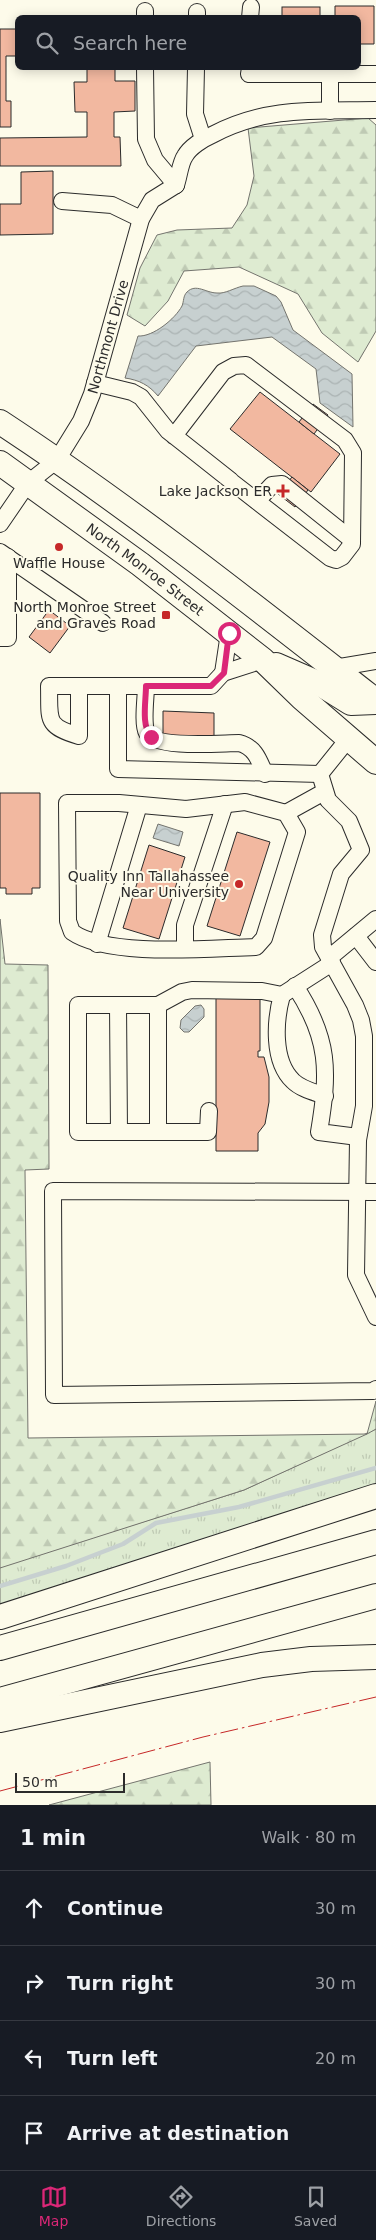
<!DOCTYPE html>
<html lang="en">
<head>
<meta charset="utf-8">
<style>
  body { margin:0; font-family:"DejaVu Sans",sans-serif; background:#20242c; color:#f1f3f6 }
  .scale { position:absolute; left:15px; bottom:12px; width:110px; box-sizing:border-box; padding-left:5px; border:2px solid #2b2b2b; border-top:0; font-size:14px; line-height:18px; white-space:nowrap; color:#2b2b2b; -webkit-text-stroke:4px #fdfbea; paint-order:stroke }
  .stop { position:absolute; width:15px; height:15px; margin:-11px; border:4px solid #db2777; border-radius:50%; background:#fff }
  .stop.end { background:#db2777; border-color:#fff; box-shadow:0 1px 5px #0008 }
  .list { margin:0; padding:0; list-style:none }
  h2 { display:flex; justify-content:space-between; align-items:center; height:65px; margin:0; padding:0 20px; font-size:21px }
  h2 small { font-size:16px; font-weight:400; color:#9ea1a6 }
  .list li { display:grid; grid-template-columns:32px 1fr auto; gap:15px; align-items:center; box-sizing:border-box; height:75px; padding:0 20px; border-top:1px solid #363941 }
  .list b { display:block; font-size:19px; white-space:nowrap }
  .list em { font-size:16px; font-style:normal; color:#9ea1a6 }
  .icon { flex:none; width:28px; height:28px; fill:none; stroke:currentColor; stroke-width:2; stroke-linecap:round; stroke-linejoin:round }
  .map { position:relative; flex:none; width:376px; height:1805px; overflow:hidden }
  .search { position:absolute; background:#171b24; box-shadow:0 2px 12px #0003; left:15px; right:15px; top:15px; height:55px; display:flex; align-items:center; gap:12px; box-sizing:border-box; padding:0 18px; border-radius:8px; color:#9ea1a6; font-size:19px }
  .sheet { height:365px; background:#171b24 }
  nav { display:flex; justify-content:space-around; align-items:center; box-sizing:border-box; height:70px; border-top:1px solid #363941; background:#171b24; font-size:14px; color:#9ea1a6 }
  nav a { display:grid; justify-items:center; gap:2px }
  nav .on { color:#db2777 }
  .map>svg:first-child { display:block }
  .grass { fill:url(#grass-tufts); stroke:#74746e }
  .forest { fill:url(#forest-firs); stroke:#74746e }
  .water { fill:url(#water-waves); stroke:#74746e }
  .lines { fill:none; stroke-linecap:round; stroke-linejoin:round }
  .stream { stroke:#c7d0d0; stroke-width:4.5 }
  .building { fill:#f2b8a0; stroke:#2b2b2b }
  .minor-casing { stroke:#2b2b2b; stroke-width:18 }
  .highway-casing { stroke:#2b2b2b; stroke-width:26 }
  .minor { stroke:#fdfbea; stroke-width:16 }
  .highway { stroke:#fdfbea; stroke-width:24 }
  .power { stroke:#c62828; stroke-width:1; stroke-dasharray:18 4 2.5 4; stroke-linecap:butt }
  .route { stroke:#db2777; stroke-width:6 }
  .poi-dot { fill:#c62828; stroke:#fdfbea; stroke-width:2 }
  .labels { text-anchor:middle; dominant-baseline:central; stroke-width:4; stroke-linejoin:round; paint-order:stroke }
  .street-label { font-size:14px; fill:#2b2b2b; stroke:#fdfbea }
  .poi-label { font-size:14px; fill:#2b2b2b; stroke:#fdfbea; text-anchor:end }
</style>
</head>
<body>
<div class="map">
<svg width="376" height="1805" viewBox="0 0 376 1805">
  <defs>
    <pattern id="grass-tufts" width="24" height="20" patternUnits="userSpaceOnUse" patternTransform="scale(1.25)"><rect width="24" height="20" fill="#deebd1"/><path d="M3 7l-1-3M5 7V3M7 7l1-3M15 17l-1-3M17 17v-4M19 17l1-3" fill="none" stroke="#bfcab4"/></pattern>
    <pattern id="forest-firs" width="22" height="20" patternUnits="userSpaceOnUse" patternTransform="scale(1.25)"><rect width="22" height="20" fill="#deebd1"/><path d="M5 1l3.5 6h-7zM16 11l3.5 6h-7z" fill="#bfcab4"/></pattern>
    <pattern id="water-waves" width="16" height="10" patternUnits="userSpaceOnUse" patternTransform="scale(1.25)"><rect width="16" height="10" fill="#c7d0d0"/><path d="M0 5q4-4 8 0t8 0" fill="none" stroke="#abb3b3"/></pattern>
  </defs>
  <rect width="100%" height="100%" fill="#fdfbea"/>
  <polygon class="grass" points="376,1429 376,1490 0,1610 0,1567 244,1490"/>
  <g class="forest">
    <polygon points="368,118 376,125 376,331 358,362 322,333 298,294 239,267 184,271 168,301 145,326 127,315 140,268 157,235 177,230 232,228 247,205 254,176 248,128"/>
    <polygon points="0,919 5,964 48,965 49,1169 25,1170 28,1438 367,1434 376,1401 376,1429 367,1434 244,1490 0,1568"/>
    <polygon points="210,1762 211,1805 49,1805"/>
  </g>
  <g class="water">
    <path d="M243,286H254L276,296L281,302L293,330L352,374L353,427L320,403L316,369L272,337L196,346L158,396C149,385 139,380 125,378L138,336C153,337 175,319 182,306C184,301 183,296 187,292C196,283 206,293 217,293C225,294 234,288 243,286Z"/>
    <polygon points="158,824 183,832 179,846 153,838"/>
    <polygon points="201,1005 204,1009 204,1017 189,1032 184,1032 180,1028 181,1020 195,1006"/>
  </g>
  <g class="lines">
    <polyline class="stream" points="0,1586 66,1566 123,1544 156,1523 239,1507 376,1468"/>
  </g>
  <g class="building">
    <polygon points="335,6 374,6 374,44 358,44 358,18 335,18"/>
    <rect x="282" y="7" width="38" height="11"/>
    <polygon points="0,29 18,29 18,56 6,56 6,101 11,101 11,127 0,127"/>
    <polygon points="87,68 115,68 115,81 135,81 135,111 114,112 114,137 120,137 121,166 0,166 0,138 87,137 87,112 75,112 74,82 87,82"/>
    <polygon points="53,171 53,234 0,235 0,204 21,204 21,172"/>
    <polygon points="260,392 340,454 311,492 230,429"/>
    <polygon points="313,404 328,415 314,434 299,422"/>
    <polygon points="292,477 308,490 295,507 278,494"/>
    <polygon points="49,610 70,626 50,653 29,637"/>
    <polygon points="163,711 214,713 214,737 163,737"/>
    <polygon points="0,793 40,793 40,888 32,888 32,894 6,894 6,888 0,888"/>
    <polygon points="237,832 270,842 240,936 207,926"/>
    <polygon points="149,845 185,857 159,939 123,928"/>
    <polygon points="216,998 260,998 260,1051 258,1051 258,1057 264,1057 269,1077 269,1102 265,1124 258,1133 258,1151 216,1151"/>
  </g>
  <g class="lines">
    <g class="minor-casing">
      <g id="minor">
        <polyline points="145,11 145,18"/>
        <polyline points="197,18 197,12"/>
        <polyline points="250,18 251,7"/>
        <polyline points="145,68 146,139 155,160 176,185"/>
        <polyline points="196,68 195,114 203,139"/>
        <polyline points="250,68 249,74 376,74"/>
        <polyline points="330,74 330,111"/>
        <path d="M176,185C179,177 180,163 185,156C190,147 203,139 212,135C266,106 316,111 376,110"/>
        <polyline points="62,201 112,205 141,219"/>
        <polyline points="95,383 132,392 141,397 168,431 182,442 230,480 232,482 330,558 336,560 342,557 352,544 353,453 345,440 246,365 234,366 223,372 174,436"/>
        <polyline points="257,501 272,485 282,484 352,540"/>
        <path id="s1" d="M0,524L28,483L57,460L81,421L92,394L141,219L152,200L176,185"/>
        <polyline points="0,552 103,623"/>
        <polyline points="0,638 8,638 8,557"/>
        <polyline points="334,668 376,661"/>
        <polyline points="223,673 229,633"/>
        <path d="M79,686V736C44,726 50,719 49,686H211L223,673L263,660"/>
        <polyline points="118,686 118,769 320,774"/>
        <path d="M146,686C146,697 142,724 147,733C156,749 221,743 239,743C255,747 259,760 265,774"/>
        <polyline points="349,738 320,774 328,800 349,821 361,850 341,874 322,935 323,947 355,1005 361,1020 364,1036 364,1106 358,1140 356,1275 376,1317"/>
        <path d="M245,802L286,813L297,832L264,938L256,947C209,948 109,958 72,932L68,921L67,803H119L186,809Z"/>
        <polyline points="286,813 324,792"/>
        <polyline points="356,936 376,962"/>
        <polyline points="97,944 139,805"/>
        <polyline points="185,948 185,925 225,804"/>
        <polyline points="329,958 376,919"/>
        <path d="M295,986C330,1039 329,1072 319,1132L358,1137"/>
        <path d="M282,995C275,1020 272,1061 293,1081C301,1089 314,1092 325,1096"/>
        <polyline points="118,1005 119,1132"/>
        <polyline points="158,1005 158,1132"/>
        <polyline points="209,1111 208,1132 78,1132 78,1005 158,1005 182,992 192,990 262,991 282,995 332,963"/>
        <polyline points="376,1192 53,1191 54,1395 373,1391 376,1389"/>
      </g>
    </g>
    <g class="highway-casing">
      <g id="highway">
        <path d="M0,422C131,508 253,605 376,701"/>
        <path id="s2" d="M0,463L140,564L263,660L302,698L376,762"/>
        <polyline points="276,665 322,685 351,703 376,702"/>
        <polyline points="0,1617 376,1496"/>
        <polyline points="0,1648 376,1542"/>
        <polyline points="0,1700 376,1596"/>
        <polyline points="0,1720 262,1665 311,1659 376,1657"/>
      </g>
    </g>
    <use href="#minor" class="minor"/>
    <use href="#highway" class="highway"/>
    <polyline class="power" points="0,1791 203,1737 376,1697"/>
  </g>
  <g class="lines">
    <path class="route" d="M151,737C141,725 146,701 146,686H211L224,673L229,633"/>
  </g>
  <g class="poi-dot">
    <path d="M280.5 483.5h5v5h5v5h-5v5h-5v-5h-5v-5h5z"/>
    <circle cx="59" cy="547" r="5"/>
    <rect x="161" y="610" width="10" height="10" rx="2.5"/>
    <circle cx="239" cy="884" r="5"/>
  </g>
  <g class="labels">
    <g class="street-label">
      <text stroke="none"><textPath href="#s1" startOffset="221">Northmont Drive</textPath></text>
      <text stroke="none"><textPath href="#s2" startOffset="180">North Monroe Street</textPath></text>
    </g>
    <g class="poi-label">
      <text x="272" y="491">Lake Jackson ER</text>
      <text x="59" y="563" text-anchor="middle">Waffle House</text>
      <text x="156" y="607">North Monroe Street<tspan x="156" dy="16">and Graves Road</tspan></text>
      <text x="229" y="876">Quality Inn Tallahassee<tspan x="229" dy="16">Near University</tspan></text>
    </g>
  </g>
</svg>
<div class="scale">50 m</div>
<div class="stop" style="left:229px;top:633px"></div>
<div class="stop end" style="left:151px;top:737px"></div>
<div class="search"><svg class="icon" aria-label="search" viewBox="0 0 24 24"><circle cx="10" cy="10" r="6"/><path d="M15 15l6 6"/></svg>Search here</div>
</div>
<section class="sheet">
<h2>1 min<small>Walk · 80 m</small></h2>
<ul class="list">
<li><svg class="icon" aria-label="ahead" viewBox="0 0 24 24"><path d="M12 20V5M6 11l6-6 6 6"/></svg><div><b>Continue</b></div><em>30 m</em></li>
<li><svg class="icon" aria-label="right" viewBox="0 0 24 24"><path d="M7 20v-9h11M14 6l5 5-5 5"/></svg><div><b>Turn right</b></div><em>30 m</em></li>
<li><svg class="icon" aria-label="left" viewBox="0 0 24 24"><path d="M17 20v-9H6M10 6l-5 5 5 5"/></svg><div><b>Turn left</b></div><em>20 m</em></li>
<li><svg class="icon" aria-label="arrive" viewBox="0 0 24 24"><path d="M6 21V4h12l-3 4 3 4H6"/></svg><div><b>Arrive at destination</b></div></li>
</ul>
</section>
<nav>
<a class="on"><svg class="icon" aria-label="map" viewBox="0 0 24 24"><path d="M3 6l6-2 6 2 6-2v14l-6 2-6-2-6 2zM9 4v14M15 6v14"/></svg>Map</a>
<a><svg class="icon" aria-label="directions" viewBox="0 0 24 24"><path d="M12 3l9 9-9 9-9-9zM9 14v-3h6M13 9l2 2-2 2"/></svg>Directions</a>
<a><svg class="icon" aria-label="saved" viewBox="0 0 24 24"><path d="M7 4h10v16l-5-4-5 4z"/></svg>Saved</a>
</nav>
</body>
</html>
